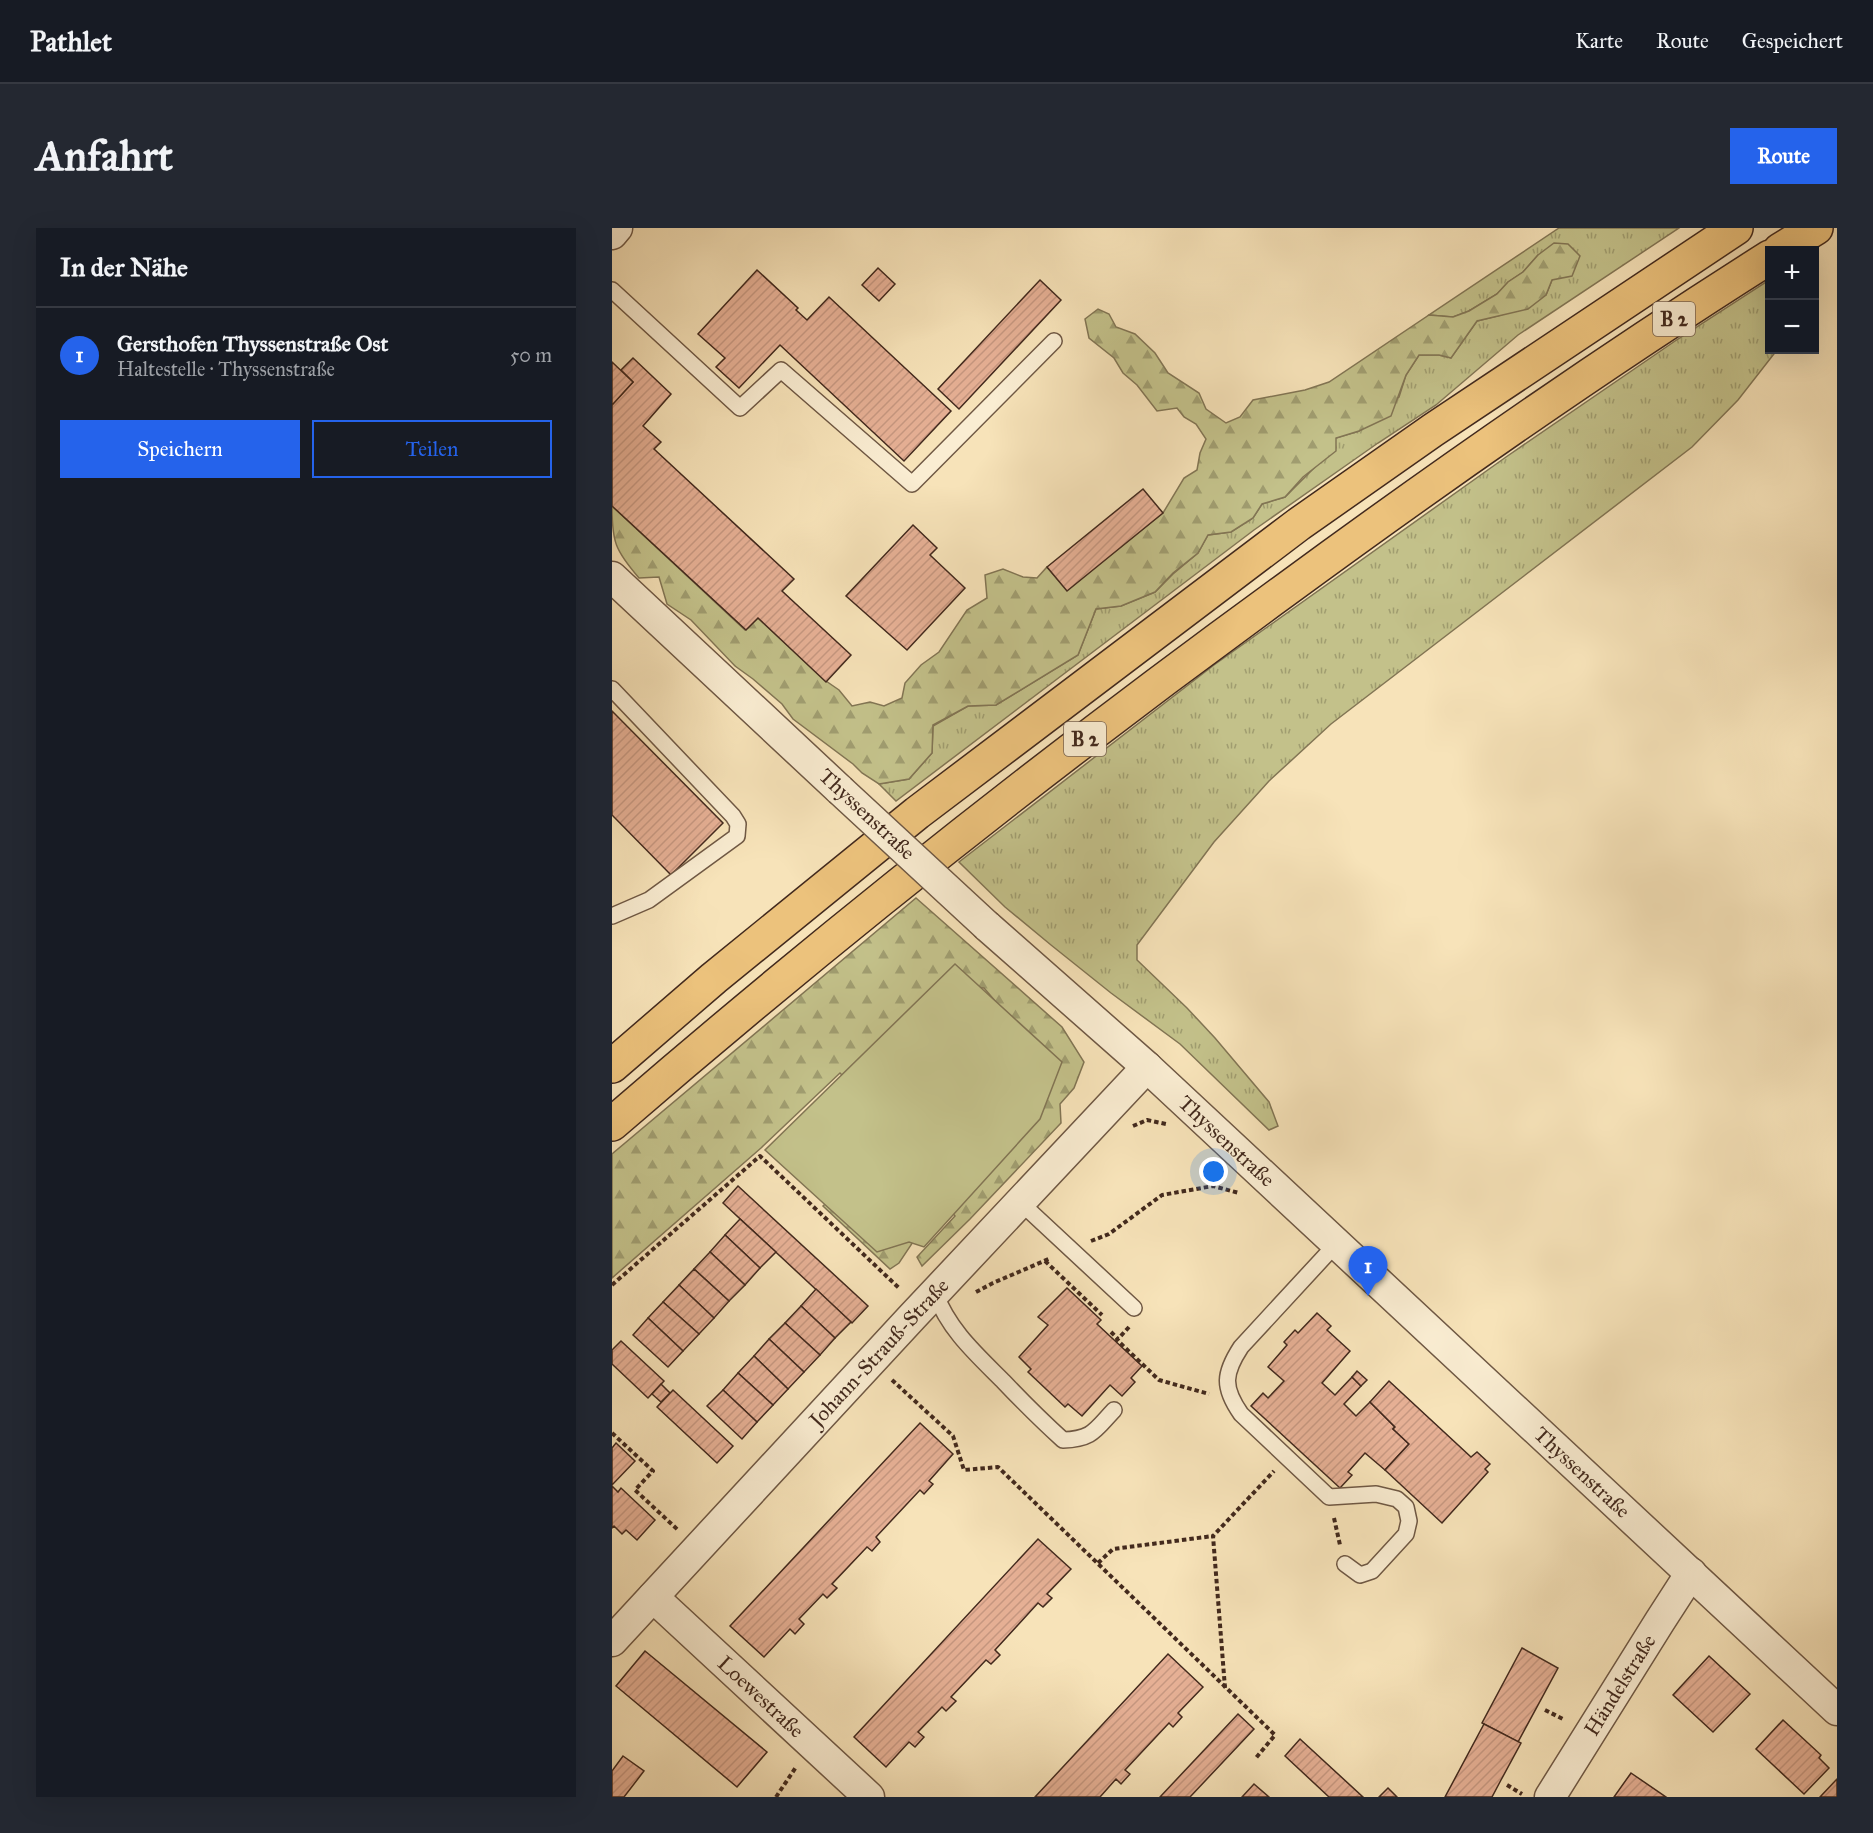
<!DOCTYPE html>
<html lang="de">
<head>
<meta charset="utf-8">
<style>
  body { margin:0; font-family:"IM FELL Great Primer",serif; background:#242831; color:#f1f3f6 }
  .controls { position:absolute; right:18px; top:18px; display:grid; overflow:hidden; border-radius:0px; box-shadow:0 6px 24px #0002 }
  .controls button { width:54px; height:54px; display:grid; place-items:center; padding:0; border:0; border-bottom:2px solid #363941; background:#171b24; color:#f1f3f6; font:30px sans-serif }
  .you { position:absolute; left:602px; top:944px; width:21px; height:21px; margin:-15px; border:4px solid #fff; border-radius:50%; background:#1a73e8; box-shadow:0 0 0 9px #1a73e833 }
  .badge { display:grid; place-items:center; width:39px; height:39px; border-radius:50%; background:#2563eb; color:#fff; font-size:20px; font-weight:700 }
  .pin { position:absolute; translate:-50% -50px; filter:drop-shadow(0 2px 3px #0008) }
  .pin::after { content:''; position:absolute; top:32px; width:21px; height:18px; background:inherit; clip-path:polygon(0 0,100% 0,50% 100%) }
  .list { margin:0; padding:0; list-style:none }
  h2 { display:flex; justify-content:space-between; align-items:center; height:78px; margin:0; padding:0 24px; font-size:26px }
  h2 small { font-size:20px; font-weight:400; color:#9ea1a6 }
  .list li { display:grid; grid-template-columns:39px 1fr auto; gap:18px; align-items:center; box-sizing:border-box; height:96px; padding:0 24px; border-top:2px solid #363941 }
  .list b { display:block; font-size:22px; white-space:nowrap }
  .list p { margin:0; font-size:20px; white-space:nowrap; color:#9ea1a6 }
  .list em { font-size:20px; font-style:normal; color:#9ea1a6 }
  .actions { display:flex; gap:12px; padding:18px 24px }
  .actions a { flex:1; padding:14px 0; border:2px solid #2563eb; border-radius:0px; text-align:center; font-size:21px; color:#2563eb }
  .actions .main { background:#2563eb; color:#fff }
  .map { position:relative; flex:none; width:1225px; height:1569px; overflow:hidden; border-radius:0px }
  header { display:flex; align-items:center; gap:36px; box-sizing:border-box; height:84px; padding:0 30px; background:#171b24; border-bottom:2px solid #363941 }
  header strong { font-size:28px }
  nav { display:flex; gap:33px; margin-inline-start:auto; font-size:21px }
  .intro { display:flex; align-items:center; justify-content:space-between; box-sizing:border-box; height:144px; padding:0 36px }
  h1 { margin:0; font-size:42px }
  .button { padding:15px 27px; border-radius:0px; background:#2563eb; color:#fff; font-size:21px; font-weight:700 }
  main { display:flex; gap:36px; padding:0 36px }
  aside { flex:1; background:#171b24; border-radius:0px; box-shadow:0 6px 24px #0002 }
  .map>svg:first-child { display:block }
  .grass { fill:url(#grass-tufts); stroke:#827554; stroke-width:1.5 }
  .forest { fill:url(#forest-firs); stroke:#827554; stroke-width:1.5 }
  .park { fill:#c3c18a; stroke:#827554; stroke-width:1.5 }
  .building { fill:url(#building-hatch); stroke:#42291d; stroke-width:1.5 }
  .lines { fill:none; stroke-linecap:round; stroke-linejoin:round }
  .service-casing { stroke:#6f5844; stroke-width:18 }
  .minor-casing { stroke:#6f5844; stroke-width:33 }
  .trunk-casing { stroke:#42291d; stroke-width:36 }
  .path { stroke:#42291d; stroke-width:4; stroke-dasharray:4.5 3; stroke-linecap:butt }
  .service { stroke:#faedd2; stroke-width:15 }
  .minor { stroke:#faedd2; stroke-width:30 }
  .trunk { stroke:#ecc27c; stroke-width:33 }
  .minor-bridge-casing { stroke:#6f5844; stroke-width:33; stroke-linecap:butt }
  .minor-bridge { stroke:#faedd2; stroke-width:30 }
  .labels { text-anchor:middle; dominant-baseline:central; stroke-width:5; stroke-linejoin:round; paint-order:stroke }
  .shield { fill:#faedd2; stroke:#796453; stroke-width:1.5 }
  .shield-label { font-size:20px; font-weight:bold; fill:#42291d }
  .street-label { font-size:21px; fill:#42291d; stroke:#faedd2 }
</style>
</head>
<body>
<header>
<strong>Pathlet</strong>
<nav><a>Karte</a><a>Route</a><a>Gespeichert</a></nav>
</header>
<div class="intro"><h1>Anfahrt</h1><a class="button">Route</a></div>
<main>
<aside>
<h2>In der Nähe<small></small></h2>
<ul class="list">
<li><span class="badge">1</span><div><b>Gersthofen Thyssenstraße Ost</b><p>Haltestelle · Thyssenstraße</p></div><em>50 m</em></li>
</ul>
<div class="actions"><a class="main">Speichern</a><a>Teilen</a></div>
</aside>
<div class="map">
<svg width="1225" height="1569" viewBox="0 0 1225 1569">
  <defs>
    <pattern id="grass-tufts" width="24" height="20" patternUnits="userSpaceOnUse" patternTransform="scale(1.5)"><rect width="24" height="20" fill="#c3c18a"/><path d="M3 7l-1-3M5 7V3M7 7l1-3M15 17l-1-3M17 17v-4M19 17l1-3" fill="none" stroke="#a09d70"/></pattern>
    <pattern id="forest-firs" width="22" height="20" patternUnits="userSpaceOnUse" patternTransform="scale(1.5)"><rect width="22" height="20" fill="#c3c18a"/><path d="M5 1l3.5 6h-7zM16 11l3.5 6h-7z" fill="#a09d70"/></pattern>
    <pattern id="building-hatch" width="6" height="6" patternUnits="userSpaceOnUse" patternTransform="scale(1.5)"><rect width="6" height="6" fill="#e6b095"/><path d="M-1 1l2-2M0 6l6-6M5 7l2-2" fill="none" stroke="#c69780"/></pattern>
  </defs>
  <rect width="100%" height="100%" fill="#f7e3b9"/>
  <filter id="stains"><feTurbulence type="fractalNoise" baseFrequency=".00333" numOctaves="4"/><feColorMatrix values="0 0 0 0 .2 0 0 0 0 .09 0 0 0 0 .02 0 0 0 .5 -.17"/></filter>
  <radialGradient id="worn" r=".72"><stop offset=".6" stop-color="#630" stop-opacity="0"/><stop offset="1" stop-color="#630" stop-opacity=".3"/></radialGradient>
  <g class="grass">
    <polygon points="947,0 1067,0 906,107 824,177 766,215 642,302 284,573 267,556 297,551 320,525 321,498 356,478 384,477 466,427 484,381 509,378 543,364 561,346 586,325 596,307 619,304 641,290 650,276 673,269 704,238 724,210 747,203 787,169 794,147 807,127 827,127 839,130 865,93 889,87 934,67 940,52 926,27 911,44 896,54 885,66 857,83 841,89 817,87"/>
    <polygon points="1157,52 1158,122 1165,122 1126,172 1080,219 719,496 657,553 602,614 525,717 525,732 575,780 603,810 657,874 666,898 657,902 568,816 499,765 439,717 393,679 347,634 602,437 894,229 1066,111"/>
  </g>
  <g class="forest">
    <path d="M942,15L956,16L968,28L960,48L940,52L934,67L916,81L865,93L839,130L827,127H807L794,147L779,188L747,203L724,210V223L691,249L673,269L650,276L641,290L619,304L596,307L586,325L561,345L543,364L509,378L484,381L466,427L384,477L356,478L321,497L320,525L297,551L267,556L250,545L241,536L181,491L170,476L141,451L123,438L79,392L55,376L47,349L27,350C3,322 0,314 0,278L133,402L146,390L214,453L227,462L240,478L258,474L272,478L290,470L293,455L309,437L327,424L355,382L375,370L373,347L391,341L411,349L425,350L435,339L455,362L551,285L572,250L585,242L588,225L594,211L584,196L572,189L565,180L545,183L525,157L511,145L502,130L477,110L473,91L486,81L497,86L504,99L523,106L543,125L556,145L587,165L594,181L614,195L628,189L641,172L693,162L717,154L817,87L841,89L857,83L885,66L896,54L911,44L926,27Z"/>
    <polygon points="304,670 450,799 472,834 462,860 448,876 449,895 358,991 310,1038 305,1029 343,988 329,971 408,802 372,760 349,759 268,886 228,845 149,920 0,1050 0,926"/>
    <polygon points="231,960 301,1014 287,1035 278,1041 211,978"/>
  </g>
  <polygon class="park" points="343,736 450,834 428,891 312,1019 297,1014 265,1024 153,922"/>
  <g class="building">
    <polygon points="266,40 283,56 267,73 250,57"/>
    <polygon points="145,42 186,80 184,82 195,92 217,69 339,183 292,233 168,117 127,160 104,139 113,130 86,106"/>
    <polygon points="428,52 449,72 347,181 326,161"/>
    <polygon points="21,130 59,166 31,198 49,214 42,221 182,351 170,363 239,427 214,454 146,390 134,402 0,278 0,177 21,154 9,142"/>
    <polygon points="0,134 21,154 0,177"/>
    <polygon points="531,261 551,285 455,363 435,339"/>
    <polygon points="301,297 325,320 318,327 353,360 295,422 234,368"/>
    <polygon points="0,483 111,595 59,647 0,587"/>
    <polygon points="126,958 256,1078 240,1095 111,975"/>
    <polygon points="128,991 164,1024 148,1040 113,1007"/>
    <polygon points="113,1007 148,1040 133,1057 98,1024"/>
    <polygon points="98,1024 133,1057 117,1073 82,1041"/>
    <polygon points="82,1041 117,1073 102,1090 67,1057"/>
    <polygon points="67,1057 102,1090 87,1106 51,1074"/>
    <polygon points="455,1060 489,1092 485,1096 530,1138 519,1150 523,1154 510,1168 498,1157 470,1188 456,1176 453,1179 416,1144 419,1141 407,1129 436,1097 426,1089"/>
    <polygon points="204,1061 239,1094 223,1110 189,1078"/>
    <polygon points="51,1074 87,1106 71,1123 36,1090"/>
    <polygon points="189,1078 223,1110 208,1127 173,1095"/>
    <polygon points="705,1085 719,1098 715,1102 738,1123 710,1155 723,1167 740,1149 749,1158 732,1176 744,1188 758,1174 783,1199 781,1201 797,1216 773,1242 753,1225 736,1244 740,1247 728,1260 639,1178 651,1165 656,1170 672,1153 656,1139 675,1117 672,1114 683,1102 686,1105"/>
    <polygon points="36,1090 71,1123 56,1139 21,1107"/>
    <polygon points="173,1095 208,1127 192,1144 157,1111"/>
    <polygon points="157,1111 192,1144 176,1161 142,1128"/>
    <polygon points="9,1113 52,1153 36,1170 0,1136 0,1122"/>
    <polygon points="142,1128 176,1161 161,1177 126,1145"/>
    <polygon points="745,1143 755,1152 749,1158 740,1149"/>
    <polygon points="126,1145 161,1177 145,1194 111,1162"/>
    <polygon points="777,1153 859,1229 865,1224 878,1236 873,1241 876,1244 830,1295 773,1242 797,1216 781,1201 783,1199 758,1174"/>
    <polygon points="49,1156 58,1165 49,1174 40,1166"/>
    <polygon points="61,1162 121,1218 105,1235 45,1179"/>
    <polygon points="111,1162 145,1194 130,1211 95,1178"/>
    <polygon points="308,1195 341,1226 317,1253 321,1256 312,1266 308,1262 264,1309 268,1314 260,1323 255,1319 220,1356 225,1360 215,1370 211,1366 187,1391 192,1396 183,1406 178,1401 152,1429 118,1398"/>
    <polygon points="4,1215 23,1233 0,1257 0,1220"/>
    <polygon points="0,1258 6,1264 9,1260 43,1292 25,1312 14,1302 10,1306 2,1298 0,1300"/>
    <polygon points="426,1311 459,1341 435,1366 440,1370 431,1379 426,1375 383,1422 388,1427 379,1436 374,1432 339,1469 344,1473 334,1483 330,1479 306,1504 312,1509 303,1519 297,1514 274,1539 242,1509"/>
    <polygon points="910,1420 946,1440 906,1514 870,1495"/>
    <polygon points="33,1423 155,1524 125,1559 4,1458"/>
    <polygon points="556,1426 591,1459 566,1485 570,1489 561,1499 557,1495 513,1542 518,1546 509,1556 504,1551 488,1569 423,1569"/>
    <polygon points="1097,1428 1138,1466 1101,1504 1061,1467"/>
    <polygon points="626,1486 642,1501 578,1569 548,1569"/>
    <polygon points="1171,1492 1209,1527 1207,1530 1217,1540 1192,1566 1144,1521"/>
    <polygon points="872,1496 909,1515 889,1552 880,1569 833,1569"/>
    <polygon points="688,1511 751,1569 717,1569 673,1528"/>
    <polygon points="11,1528 32,1543 12,1569 0,1569 0,1543"/>
    <polygon points="1019,1545 1054,1569 1002,1569"/>
    <polygon points="1225,1551 1225,1569 1208,1569"/>
    <polygon points="642,1556 657,1569 630,1569"/>
    <polygon points="776,1560 785,1569 767,1569"/>
  </g>
  <g class="lines">
    <g class="service-casing">
      <g id="service">
        <polyline points="0,62 128,180 169,142 300,256 442,113"/>
        <polyline points="0,461 121,588 126,596 125,608 37,672 0,688"/>
        <polyline points="408,974 522,1080"/>
        <path d="M725,1015L629,1119C612,1145 610,1159 629,1186L717,1269L764,1266L785,1271L794,1279L797,1293L794,1306L760,1343L748,1347L733,1336"/>
        <path d="M323,1065C337,1102 363,1125 391,1153C410,1173 430,1193 451,1212C481,1211 483,1202 502,1182"/>
      </g>
    </g>
    <g class="minor-casing">
      <g id="minor">
        <polyline points="0,6 5,0"/>
        <polyline points="0,349 228,562"/>
        <path id="s1" d="M375,698L535,839L1225,1482"/>
        <path id="s2" d="M41,1369L257,1569"/>
        <path id="s3" d="M0,1413L300,1089L535,839"/>
        <path id="s4" d="M938,1569L1048,1393L1079,1345"/>
      </g>
    </g>
    <g class="trunk-casing">
      <g id="trunk">
        <polyline points="1168,22 1204,0"/>
        <polyline points="0,838 102,750 305,585 687,296 821,202 1124,0"/>
        <path d="M0,896C216,709 441,531 672,363C830,247 992,134 1158,29"/>
      </g>
    </g>
    <g class="path">
      <polyline points="521,898 535,892 554,896"/>
      <polyline points="479,1013 497,1006 550,967 601,958 627,965"/>
      <polyline points="433,1033 490,1087"/>
      <polyline points="0,1057 148,928 288,1061"/>
      <polyline points="364,1064 381,1055 439,1030"/>
      <polyline points="517,1099 505,1112 547,1152 597,1166"/>
      <polyline points="499,1104 506,1111"/>
      <polyline points="280,1152 341,1208 352,1242 386,1239 663,1507 643,1531"/>
      <polyline points="0,1205 41,1243 23,1262 66,1302"/>
      <polyline points="722,1290 728,1317"/>
      <polyline points="486,1335 501,1321 601,1308"/>
      <polyline points="613,1460 601,1308 662,1243"/>
      <polyline points="933,1482 953,1492"/>
      <polyline points="895,1557 910,1566"/>
      <polyline points="164,1569 184,1539"/>
    </g>
    <use href="#service" class="service"/>
    <use href="#minor" class="minor"/>
    <use href="#trunk" class="trunk"/>
    <g class="minor-bridge-casing">
      <polyline id="minor-bridge" points="228,562 375,698"/>
    </g>
    <use href="#minor-bridge" class="minor-bridge"/>
  </g>
  <g class="labels">
    <g class="shield">
      <rect x="1041" y="74" width="42" height="34" rx="4.5"/>
      <rect x="452" y="494" width="42" height="34" rx="4.5"/>
    </g>
    <g class="shield-label">
      <text x="1062" y="91">B 2</text>
      <text x="473" y="511">B 2</text>
    </g>
    <g class="street-label">
      <text transform="translate(255 586) rotate(43)">Thyssenstraße</text>
      <text stroke="none"><textPath href="#s1" startOffset="322">Thyssenstraße</textPath></text>
      <text stroke="none"><textPath href="#s3" startOffset="393">Johann-Strauß-Straße</textPath></text>
      <text stroke="none"><textPath href="#s1" startOffset="808">Thyssenstraße</textPath></text>
      <text stroke="none"><textPath href="#s4" startOffset="132">Händelstraße</textPath></text>
      <text stroke="none"><textPath href="#s2" startOffset="147">Loewestraße</textPath></text>
    </g>
  </g>
  <rect width="100%" height="100%" filter="url(#stains)"/>
  <rect width="100%" height="100%" fill="url(#worn)"/>
</svg>
<div class="controls">
<button>+</button>
<button>−</button>
</div>
<div class="you"></div>
<div class="pin badge" style="left:756px;top:1068px">1</div>
</div>
</main>
</body>
</html>
